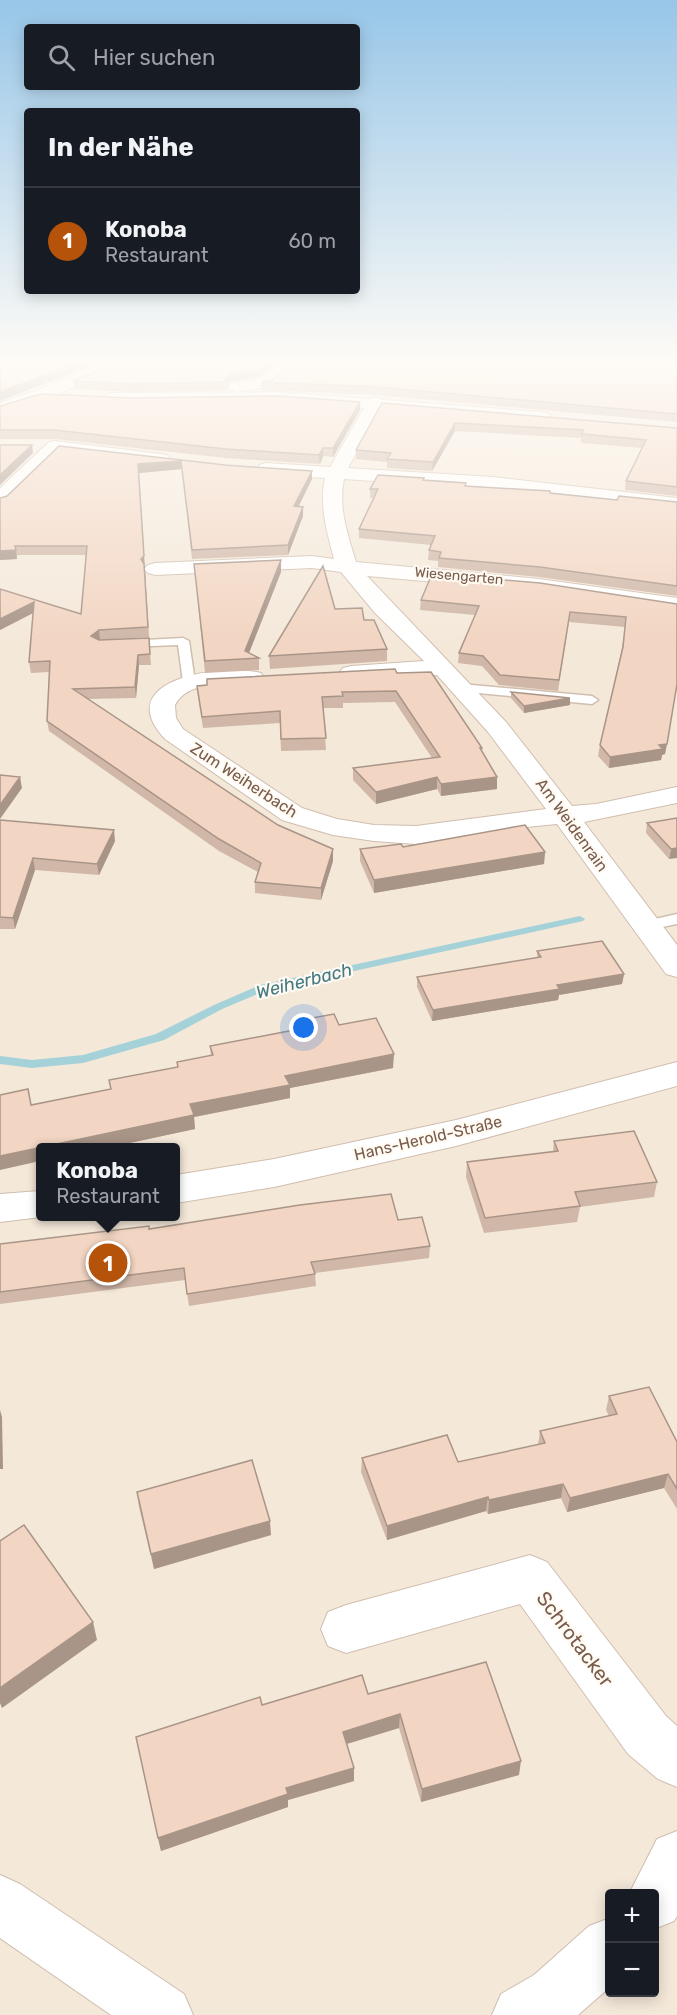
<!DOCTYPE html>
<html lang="de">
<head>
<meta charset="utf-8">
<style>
  body { margin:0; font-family:Rubik,sans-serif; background:#20242c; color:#f1f3f6 }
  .controls { position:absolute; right:18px; bottom:18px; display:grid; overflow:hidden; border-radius:6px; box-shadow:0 3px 15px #0003 }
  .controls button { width:54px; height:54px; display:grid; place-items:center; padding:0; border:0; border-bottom:2px solid #363941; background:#171b24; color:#f1f3f6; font:30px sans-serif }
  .you { position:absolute; left:304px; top:1028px; width:21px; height:21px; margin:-15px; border:4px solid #fff; border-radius:50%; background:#1a73e8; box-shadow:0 0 0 9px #1a73e833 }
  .badge { display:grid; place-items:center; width:39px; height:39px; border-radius:50%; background:#b45309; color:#fff; font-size:20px; font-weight:700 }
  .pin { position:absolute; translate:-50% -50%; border:3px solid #fff; box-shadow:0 2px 6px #0006 }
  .popup { position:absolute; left:36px; top:1143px; width:144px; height:78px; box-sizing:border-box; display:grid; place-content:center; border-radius:6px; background:#171b24; filter:drop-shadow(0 2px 4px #0005); font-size:20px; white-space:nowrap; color:#9ea1a6 }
  .popup b { font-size:22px; color:#f1f3f6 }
  .popup::after { content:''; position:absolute; left:50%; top:100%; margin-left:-12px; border:12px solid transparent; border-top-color:#171b24 }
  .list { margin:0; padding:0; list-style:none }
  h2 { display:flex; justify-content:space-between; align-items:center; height:78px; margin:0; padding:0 24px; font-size:26px }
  h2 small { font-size:20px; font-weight:400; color:#9ea1a6 }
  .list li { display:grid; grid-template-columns:39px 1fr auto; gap:18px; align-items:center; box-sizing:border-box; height:108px; padding:0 24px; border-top:2px solid #363941 }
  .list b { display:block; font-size:22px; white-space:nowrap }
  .list p { margin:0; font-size:20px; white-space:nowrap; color:#9ea1a6 }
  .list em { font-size:20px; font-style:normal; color:#9ea1a6 }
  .icon { flex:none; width:33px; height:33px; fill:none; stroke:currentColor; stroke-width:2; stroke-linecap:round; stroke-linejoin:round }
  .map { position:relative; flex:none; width:677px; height:2015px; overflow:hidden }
  .search { position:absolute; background:#171b24; box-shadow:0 3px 15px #0003; left:24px; top:24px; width:336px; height:66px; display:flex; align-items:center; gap:15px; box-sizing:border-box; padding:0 21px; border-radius:6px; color:#9ea1a6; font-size:22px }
  .panel { position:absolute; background:#171b24; box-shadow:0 3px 15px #0003; left:24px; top:108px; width:336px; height:186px; border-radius:6px }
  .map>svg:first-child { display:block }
  .residential { fill:#f4e8d9; fill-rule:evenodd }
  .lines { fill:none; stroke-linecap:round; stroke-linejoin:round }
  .stream { fill:#a5d1d9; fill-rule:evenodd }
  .service-casing { stroke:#d0beaf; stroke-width:3 }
  .minor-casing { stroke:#d0beaf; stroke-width:2 }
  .service { fill:#fff; fill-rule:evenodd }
  .minor { fill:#fff; fill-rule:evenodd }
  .wall { fill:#d0b7a7 }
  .shaded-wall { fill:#a99588 }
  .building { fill:#f2d5c2; stroke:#a99588; stroke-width:1.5 }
  .labels { text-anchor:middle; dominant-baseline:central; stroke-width:4.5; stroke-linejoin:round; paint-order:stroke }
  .far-street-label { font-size:14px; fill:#795c4d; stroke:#fffaf2 }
  .street-label { font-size:16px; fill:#795c4d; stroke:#fffaf2 }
  .water-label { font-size:18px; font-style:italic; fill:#437a84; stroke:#fffaf2 }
  .near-street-label { font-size:20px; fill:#795c4d; stroke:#fffaf2 }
</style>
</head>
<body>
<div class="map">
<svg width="677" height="2015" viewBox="0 0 677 2015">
  <rect width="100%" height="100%" fill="#fdf6eb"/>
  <path class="residential" d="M0,363H677V2015H0ZM40,1148H176V1216H40ZM610,1894H654V1992H610Z"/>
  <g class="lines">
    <polygon class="stream" points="580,916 585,919 583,921 267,990 222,1009 164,1040 83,1063 32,1068 0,1064 0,1056 32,1060 83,1055 156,1034 214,1005 260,985"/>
    <g class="service-casing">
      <g id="service">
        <polygon points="183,638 189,641 195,682 189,686 183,682 178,645 126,647 120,644 126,641"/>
        <polygon points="461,684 592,696 598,700 592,704 457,691 457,685"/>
        <polygon points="677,914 677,924 647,930 639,925 642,922"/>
      </g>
    </g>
    <g class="minor-casing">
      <g id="minor">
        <polygon points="103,363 124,363 122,366 47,399 0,413 0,403 35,391"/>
        <polygon points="281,363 299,363 271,386 236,392 228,387 230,384 260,379"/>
        <path d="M279,392L370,399L376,397L383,400L542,412L548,413L551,417L548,421L542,422L380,410L348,468L493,477L677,498V510L493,489L344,479C338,508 348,535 356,562L539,579L677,598V612L539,591L367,576L506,722L572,806L596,804L677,787V803L584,822L677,945V977L666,974L557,824L506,829L416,844L374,841L333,835L282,820L165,739C109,679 222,663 261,673L264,678L261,683C234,690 191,675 175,705L176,718L183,729L302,808L337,819L374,825L416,826L546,809L488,732L437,675L351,680L343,678L339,673L343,668L351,666L424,661L375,613L341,572L312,568L155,575L148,573L144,569L148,565L155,563L312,556L334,559C327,532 319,506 325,478L266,475L259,473L257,469L259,465L266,463L330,467L364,408L279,402L109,403L101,398L109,393Z"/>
        <polygon points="55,441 161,454 167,455 170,459 167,463 161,464 59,452 7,503 0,505 0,488 49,442"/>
        <polygon points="677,1062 677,1086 456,1146 274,1187 176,1203 176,1175 274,1159 456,1120"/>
        <polygon points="40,1191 40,1216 49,1216 0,1222 0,1194"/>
        <polygon points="530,1555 547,1562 666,1716 677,1726 677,1787 658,1779 628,1754 520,1604 346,1653 328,1646 321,1629 328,1612 346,1605"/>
        <polygon points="677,1831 677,1916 674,1921 654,1929 654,1894 629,1894 657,1839"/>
        <polygon points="0,1875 20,1884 184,1994 193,2015 111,2015 0,1938"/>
        <polygon points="610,1918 610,1987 578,2015 492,2015 501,1994 534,1975 589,1926"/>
      </g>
    </g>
    <use href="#service" class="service"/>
    <use href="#minor" class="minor"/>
  </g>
  <g class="wall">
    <polygon points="293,363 677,363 677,422 376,395 261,390 261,382 272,380"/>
    <polygon points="259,377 230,382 229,390 132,392 74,389 73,381"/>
    <polygon points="382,403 677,428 677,496 625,490 626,481 642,448 581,443 581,438 455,431 432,471 387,468 387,462 356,459 356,450"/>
    <polygon points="0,406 360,410 333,457 323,456 320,464 226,458 55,439 0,439"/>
    <polygon points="59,446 312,479 299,506 303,516 288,555 192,559 182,469 139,473 149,637 99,640 149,638 151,665 139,665 136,698 88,699 278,825 333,849 333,861 321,900 255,893 255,882 258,872 219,851 49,731 47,721 49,672 31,673 29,662 33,613 0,630 0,589 81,614 86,555 17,555 17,559 0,560 0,498 7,496"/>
    <polygon points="424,480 466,486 617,500 677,502 677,596 539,577 438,567 438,561 428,560 429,550 431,545 359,538 359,529 374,498 370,498 370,489"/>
    <polygon points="194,564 281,572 249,653 259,658 259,670 205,673"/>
    <polygon points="421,600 677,604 677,684 665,754 662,755 661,760 609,768 598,756 600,745 622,648 625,627 569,622 558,691 499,685 482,666 458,663 459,653 475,615 420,610"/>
    <polygon points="335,609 364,620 387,649 387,661 270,669 269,656"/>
    <polygon points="397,673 481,751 497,777 497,789 441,796 437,789 376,804 353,780 353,768 432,758 395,702 343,703 343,708 323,708 326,750 281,751 280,723 203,728 198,697 197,686"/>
    <polygon points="511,692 570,705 524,713 511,698"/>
    <polygon points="677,818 669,859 646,833 647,823"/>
    <polygon points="0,820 115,841 99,875 35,870 15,929 0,929"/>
    <polygon points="403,847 545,852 544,864 374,893 360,861 360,849"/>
    <polygon points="537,951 624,974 622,984 559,995 558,1000 432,1021 417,987 417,977 537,958"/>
    <polygon points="301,1020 339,1025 393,1068 290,1088 290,1098 194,1117 195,1129 106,1148 40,1148 31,1105 111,1089 109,1080 177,1067 177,1062 211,1056 210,1046 301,1028"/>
    <polygon points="554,1141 657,1182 654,1197 580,1207 577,1222 484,1233 466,1177 467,1162 553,1152"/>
    <polygon points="398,1220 430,1246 429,1258 315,1273 316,1286 189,1306 185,1280 0,1304 0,1244 149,1229"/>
    <polygon points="609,1396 677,1442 677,1509 664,1488 567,1512 561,1498 488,1514 486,1511 387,1540 361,1472 362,1458 458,1462 538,1445 540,1431 609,1416 606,1410"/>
    <polygon points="137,1492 271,1535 154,1569 139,1507"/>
    <polygon points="368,1694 519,1775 421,1802 399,1728 347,1744 354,1768 354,1781 288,1800 288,1807 161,1851 136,1737 262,1705"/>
  </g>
  <g class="shaded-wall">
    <polygon points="77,363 98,363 0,401 0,392"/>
    <polygon points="268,363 278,363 259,377 230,382 229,383 225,380 229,374"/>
    <polygon points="360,402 360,410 333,457 333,448"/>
    <polygon points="455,423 455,431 432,471 433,462"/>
    <polygon points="32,445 33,453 0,485 0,475"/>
    <polygon points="323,448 323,456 320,464 319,455"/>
    <polygon points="181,461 182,469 139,473 149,637 144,566 142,569 138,464"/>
    <polygon points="312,471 312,479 294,515 294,506"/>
    <polygon points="303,507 303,516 288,555 288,545"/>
    <polygon points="16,550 17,559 0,560 0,551"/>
    <polygon points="281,560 281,572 247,658 245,651"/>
    <polygon points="34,602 35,612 0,630 0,619"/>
    <polygon points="99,630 100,640 92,646 91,636"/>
    <polygon points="138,655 139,665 136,698 135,687"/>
    <polygon points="570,698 570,705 524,713 524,706"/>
    <polygon points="667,744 665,754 662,755 661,760 609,768 610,757"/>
    <polygon points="20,777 22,788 0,819 0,805"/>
    <polygon points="437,777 437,789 376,804 376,792"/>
    <polygon points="497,777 497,789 441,796 441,784"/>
    <polygon points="114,830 115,841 99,875 97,864"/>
    <polygon points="677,848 677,858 669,859 671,849"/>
    <polygon points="333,849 333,861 321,900 321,888"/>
    <polygon points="545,852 544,864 374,893 374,880"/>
    <polygon points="33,858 35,870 15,929 13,918"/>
    <polygon points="624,974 622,984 559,995 558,1000 432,1021 433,1010 557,985"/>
    <polygon points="394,1054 393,1068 290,1088 290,1098 194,1117 195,1129 106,1148 40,1148 40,1161 0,1170 0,1156 190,1104 285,1076"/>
    <polygon points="0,1410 2,1417 3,1469 0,1469"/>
    <polygon points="668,1474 664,1488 567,1512 570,1498"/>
    <polygon points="563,1484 561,1498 488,1514 489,1500"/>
    <polygon points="488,1497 486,1511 387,1540 387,1526"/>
    <polygon points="270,1521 271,1535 154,1569 151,1554"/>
    <polygon points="93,1622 97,1640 2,1708 0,1703 0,1688"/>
    <polygon points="400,1714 399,1728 343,1745 343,1732"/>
    <polygon points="521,1761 519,1775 421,1802 422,1789"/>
    <polygon points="354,1768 354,1781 288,1800 288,1807 161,1851 158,1838 286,1788"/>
  </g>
  <g class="building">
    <polygon points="0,363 77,363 0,392"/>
    <polygon points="117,363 268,363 259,369 229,374 225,380 229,382 131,384 73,381"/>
    <polygon points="293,363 382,363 422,366 428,363 677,363 677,414 376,387 261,382 272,380"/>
    <polygon points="41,394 131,398 279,396 360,402 333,448 323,448 319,455 226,449 54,430 0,430 0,406"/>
    <polygon points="382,403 677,428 677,487 626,481 646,440 582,434 583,430 455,423 433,462 387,459 391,453 356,450"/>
    <polygon points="0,445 32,445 0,475"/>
    <polygon points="59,446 225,465 312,471 294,506 303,507 288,545 192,550 181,461 138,464 144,556 141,559 144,564 148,627 99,630 91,636 99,640 149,638 150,654 138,655 135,687 73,689 278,825 333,849 321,888 255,882 261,863 219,839 47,721 50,661 29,662 34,602 0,619 0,589 81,614 87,546 15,546 16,550 0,551 0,498 7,496"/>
    <polygon points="378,475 424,478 423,480 466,483 465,486 550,491 550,493 617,500 619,496 677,502 677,586 540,567 439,558 441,552 429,550 435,536 359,529 378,489 370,489"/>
    <polygon points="281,560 245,651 259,658 205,661 194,564"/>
    <polygon points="323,566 335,609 362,608 364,620 374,620 387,649 269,656"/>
    <polygon points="432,574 540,583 677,604 677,684 667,744 659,745 663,749 610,757 600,745 623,647 626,617 570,612 559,680 500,675 483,656 459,653 479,606 421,600"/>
    <polygon points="395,669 397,673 431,672 482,748 480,748 497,777 441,784 437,777 376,792 353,768 440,757 396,691 342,692 343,696 322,697 326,738 281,739 280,711 202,717 197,686 207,685 207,679"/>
    <polygon points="511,692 570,698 524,706"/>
    <polygon points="0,775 20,777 0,805"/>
    <polygon points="677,818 677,848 671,849 647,823"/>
    <polygon points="0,820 114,830 97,864 33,858 13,918 0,917"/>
    <polygon points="525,825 545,852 374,880 360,849 401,844 403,847"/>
    <polygon points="602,941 624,974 557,985 560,989 433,1010 417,977 541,957 537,951"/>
    <polygon points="334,1014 339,1025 376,1018 394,1054 285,1076 290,1085 190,1104 194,1115 0,1156 0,1095 28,1089 31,1105 111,1089 109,1080 178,1067 177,1062 213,1055 210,1046 305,1028 301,1020"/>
    <polygon points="634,1131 657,1182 575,1192 580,1206 485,1218 467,1162 558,1151 554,1141"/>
    <polygon points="391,1194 398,1220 422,1217 430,1246 311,1262 315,1274 187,1294 184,1268 0,1292 0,1244 149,1226 149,1229 300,1205"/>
    <polygon points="649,1387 677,1442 677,1489 668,1474 570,1498 563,1484 489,1500 488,1497 387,1526 362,1458 447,1435 458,1462 545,1443 540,1431 617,1414 609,1396"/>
    <polygon points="252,1460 270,1521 151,1554 137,1492"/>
    <polygon points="24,1525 93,1622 0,1688 0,1541"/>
    <polygon points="486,1662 521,1761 422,1789 400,1714 343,1732 354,1768 286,1788 288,1794 158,1838 136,1737 260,1697 262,1705 362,1675 368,1694"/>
  </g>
  <linearGradient id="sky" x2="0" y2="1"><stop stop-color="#97c6e8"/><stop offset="0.56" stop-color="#fefbf6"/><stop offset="1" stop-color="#fefbf6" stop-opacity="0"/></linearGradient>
  <rect width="677" height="645" fill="url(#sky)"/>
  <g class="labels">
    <g class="far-street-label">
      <text transform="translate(459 576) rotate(5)">Wiesengarten</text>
    </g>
    <g class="street-label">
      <text transform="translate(244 780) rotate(33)">Zum Weiherbach</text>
      <text transform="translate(572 825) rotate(54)">Am Weidenrain</text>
      <text transform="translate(428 1138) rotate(-13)">Hans-Herold-Straße</text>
    </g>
    <g class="water-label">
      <text transform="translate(304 981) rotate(-14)">Weiherbach</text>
    </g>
    <g class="near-street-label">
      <text transform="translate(575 1639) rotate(53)">Schrotacker</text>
    </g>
  </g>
</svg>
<div class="controls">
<button>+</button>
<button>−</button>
</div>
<div class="you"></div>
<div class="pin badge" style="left:108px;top:1263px">1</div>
<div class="popup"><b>Konoba</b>Restaurant</div>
<div class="search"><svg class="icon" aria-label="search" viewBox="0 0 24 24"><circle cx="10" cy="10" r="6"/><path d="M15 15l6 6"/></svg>Hier suchen</div>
<section class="panel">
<h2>In der Nähe<small></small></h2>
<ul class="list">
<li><span class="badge">1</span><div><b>Konoba</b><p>Restaurant</p></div><em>60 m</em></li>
</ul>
</section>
</div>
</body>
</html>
